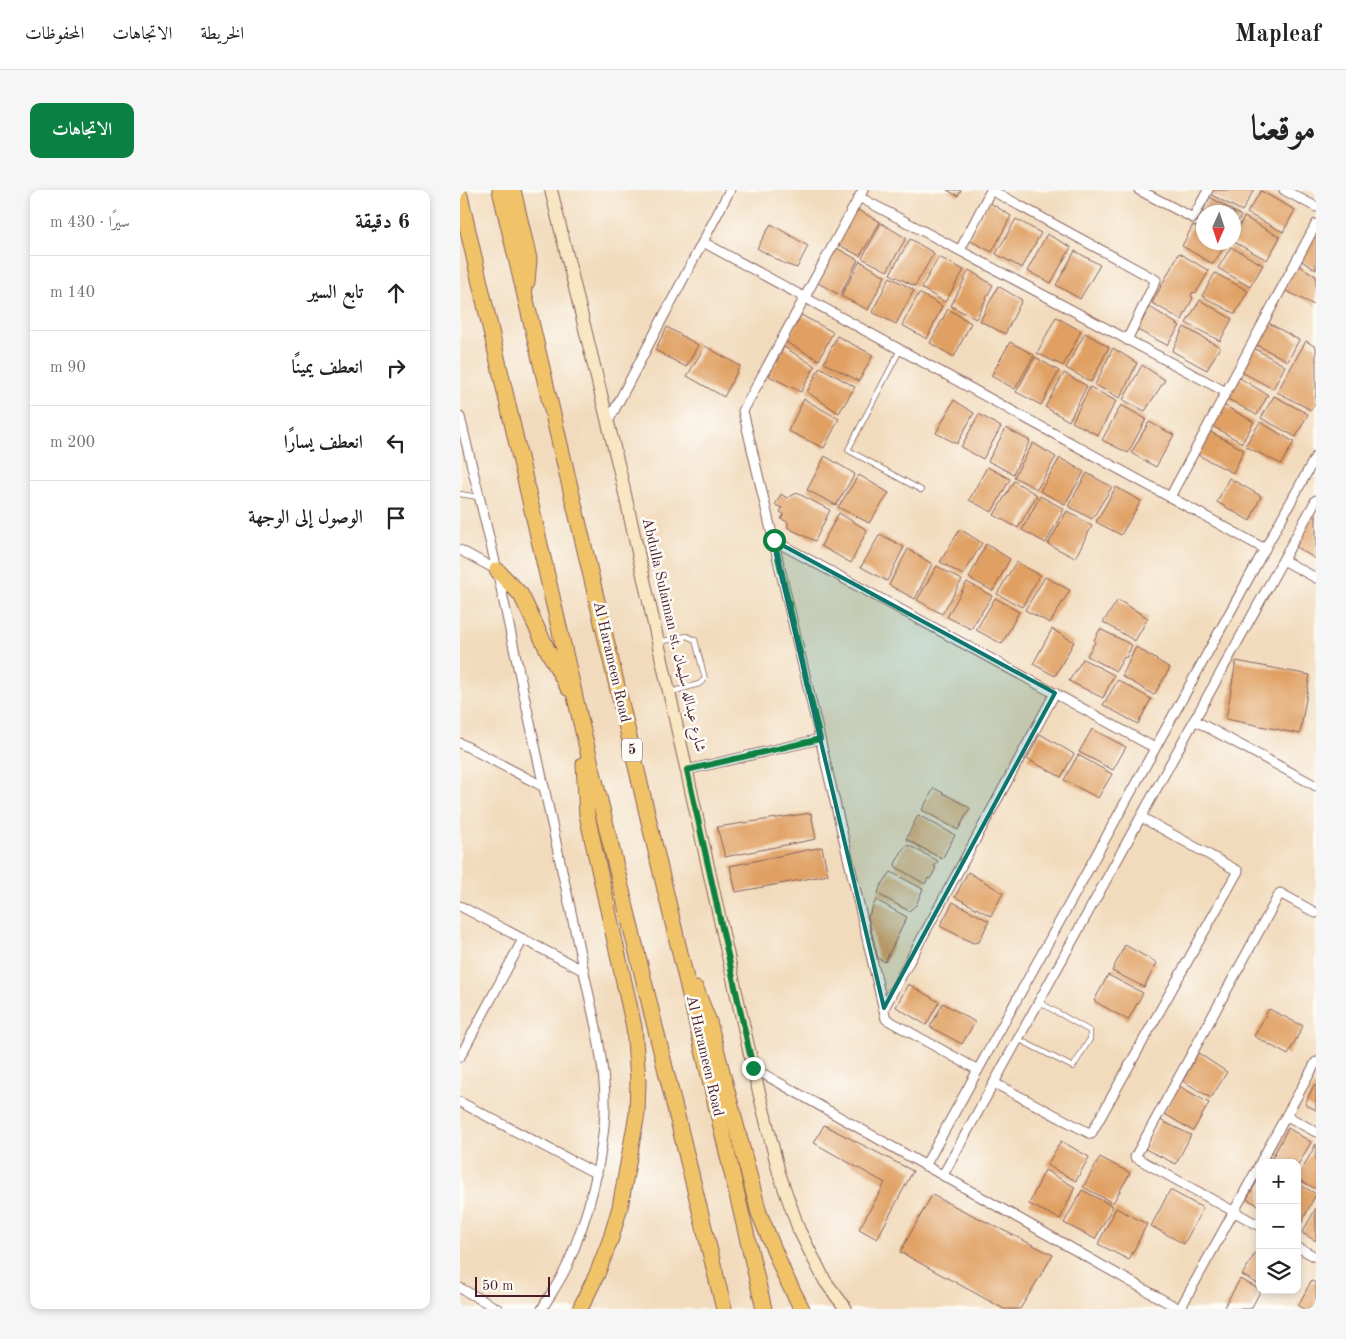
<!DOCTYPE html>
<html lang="ar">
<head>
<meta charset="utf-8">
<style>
  body { margin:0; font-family:"Old Standard TT",Amiri,serif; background:#f6f6f6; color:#222; direction:rtl }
  .controls { position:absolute; right:15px; bottom:15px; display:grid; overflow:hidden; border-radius:10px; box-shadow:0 2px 8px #0003 }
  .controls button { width:45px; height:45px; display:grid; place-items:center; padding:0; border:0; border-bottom:1px solid #e0e0e0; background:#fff; color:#222; font:25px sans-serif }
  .compass { position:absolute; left:736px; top:15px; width:45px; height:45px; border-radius:50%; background:#fff; box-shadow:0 2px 8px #0003; rotate:183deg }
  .scale { position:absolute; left:15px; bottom:12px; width:75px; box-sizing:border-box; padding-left:5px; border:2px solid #4a1f2b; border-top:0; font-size:14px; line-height:18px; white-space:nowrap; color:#4a1f2b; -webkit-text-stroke:4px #fdfcf7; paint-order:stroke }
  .stop { position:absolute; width:15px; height:15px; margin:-11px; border:4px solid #0b8043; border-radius:50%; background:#fff }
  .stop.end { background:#0b8043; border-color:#fff; box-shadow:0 1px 5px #0008 }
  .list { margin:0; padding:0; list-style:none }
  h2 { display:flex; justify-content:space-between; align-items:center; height:65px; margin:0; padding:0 20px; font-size:21px }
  h2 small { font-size:16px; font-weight:400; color:#767676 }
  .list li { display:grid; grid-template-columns:32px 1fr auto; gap:15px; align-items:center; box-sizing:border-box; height:75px; padding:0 20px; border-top:1px solid #e0e0e0 }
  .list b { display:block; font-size:19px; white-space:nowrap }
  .list em { font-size:16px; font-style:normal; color:#767676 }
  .icon { flex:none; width:28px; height:28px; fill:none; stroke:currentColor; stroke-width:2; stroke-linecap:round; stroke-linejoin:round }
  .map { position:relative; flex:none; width:856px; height:1119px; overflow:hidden; direction:ltr; border-radius:10px }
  header { display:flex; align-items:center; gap:30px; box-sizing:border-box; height:70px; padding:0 25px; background:#fff; border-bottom:1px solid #e0e0e0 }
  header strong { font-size:24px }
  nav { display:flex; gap:28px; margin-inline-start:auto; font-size:18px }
  .intro { display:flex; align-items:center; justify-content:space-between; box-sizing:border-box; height:120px; padding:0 30px }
  h1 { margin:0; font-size:35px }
  .button { padding:12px 22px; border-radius:10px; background:#0b8043; color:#fff; font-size:18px; font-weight:700 }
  main { display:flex; gap:30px; padding:0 30px }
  aside { flex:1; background:#fff; border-radius:10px; box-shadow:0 2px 8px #0003 }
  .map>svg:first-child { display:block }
  .building { fill:#e0a064 }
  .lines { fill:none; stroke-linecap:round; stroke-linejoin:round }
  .lane-casing { stroke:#85615e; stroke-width:6 }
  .street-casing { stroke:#85615e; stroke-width:11 }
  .secondary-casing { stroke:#85615e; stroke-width:14 }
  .highway-casing { stroke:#85615e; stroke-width:17 }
  .lane { stroke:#fff; stroke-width:4.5 }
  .street { stroke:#fff; stroke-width:9 }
  .secondary { stroke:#f9e7c3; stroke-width:12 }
  .highway { stroke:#f1c369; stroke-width:15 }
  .route { stroke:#0b8043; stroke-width:6 }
  .marked { fill:#0f766e; fill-opacity:0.2; stroke:#0f766e; stroke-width:4; stroke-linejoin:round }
  .labels { text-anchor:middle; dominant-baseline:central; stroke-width:5; stroke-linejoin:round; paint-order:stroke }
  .shield { fill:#fdfcf7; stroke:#806168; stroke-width:1 }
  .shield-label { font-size:14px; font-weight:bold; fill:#4a1f2b }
  .street-label { font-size:15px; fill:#4a1f2b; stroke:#fdfcf7 }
</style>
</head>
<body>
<header>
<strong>Mapleaf</strong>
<nav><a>الخريطة</a><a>الاتجاهات</a><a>المحفوظات</a></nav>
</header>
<div class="intro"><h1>موقعنا</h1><a class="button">الاتجاهات</a></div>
<main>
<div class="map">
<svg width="856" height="1119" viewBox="0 0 856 1119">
  <rect width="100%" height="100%" fill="#fdfcf7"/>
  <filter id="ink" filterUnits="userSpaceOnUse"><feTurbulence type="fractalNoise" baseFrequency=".02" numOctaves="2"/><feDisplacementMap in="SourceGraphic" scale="10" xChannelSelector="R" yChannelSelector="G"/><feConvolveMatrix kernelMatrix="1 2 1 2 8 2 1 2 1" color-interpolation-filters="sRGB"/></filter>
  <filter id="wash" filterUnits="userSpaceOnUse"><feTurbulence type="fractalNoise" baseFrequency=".0096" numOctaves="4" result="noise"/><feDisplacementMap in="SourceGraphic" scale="20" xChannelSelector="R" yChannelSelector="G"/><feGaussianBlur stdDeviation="1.12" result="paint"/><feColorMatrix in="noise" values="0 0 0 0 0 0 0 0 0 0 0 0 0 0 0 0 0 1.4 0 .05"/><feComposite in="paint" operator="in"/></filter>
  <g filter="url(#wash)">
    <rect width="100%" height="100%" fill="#f2dbbd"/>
    <g id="blocks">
      <g class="building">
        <polygon points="487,0 501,0 498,6"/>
        <polygon points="752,0 794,0 782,21 750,4"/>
        <polygon points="801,1 835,20 823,42 787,23"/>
        <polygon points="750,7 781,26 774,38 774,22 744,22 744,35 737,31"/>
        <polygon points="529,12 551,26 532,62 509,50"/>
        <polygon points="396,19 420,32 400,66 377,54"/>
        <polygon points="784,27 820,47 807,70 774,52 774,46"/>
        <polygon points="556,29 581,43 562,78 536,64"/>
        <polygon points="421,33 446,48 427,81 402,68"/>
        <polygon points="311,34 348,56 337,78 325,74 297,58"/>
        <polygon points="733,35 744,41 744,52 766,54 753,74 722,56"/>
        <polygon points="587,44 611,57 591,93 567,81"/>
        <polygon points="853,46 856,48 856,80 840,70"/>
        <polygon points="450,49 474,63 455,96 430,84"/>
        <polygon points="375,57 398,70 380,105 356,92"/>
        <polygon points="771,57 803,75 790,97 758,78"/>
        <polygon points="615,61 640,75 620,109 596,95"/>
        <polygon points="719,63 749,81 736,103 733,102 731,106 733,108 722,130 692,113"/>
        <polygon points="479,67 504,80 485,112 461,98"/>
        <polygon points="400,71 425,86 408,120 381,106"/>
        <polygon points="838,75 856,86 856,116 824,100"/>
        <polygon points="509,80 533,95 516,129 491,116"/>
        <polygon points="755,83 788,101 775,124 742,106"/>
        <polygon points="430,87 454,100 436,134 412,122"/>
        <polygon points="538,96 562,110 545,144 520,131"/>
        <polygon points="459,103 482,116 467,149 442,135"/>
        <polygon points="740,110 772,129 760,151 726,133"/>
        <polygon points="690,117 720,136 707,155 677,140"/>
        <polygon points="488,119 511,133 494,167 470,153"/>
        <polygon points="341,125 373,142 359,170 326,152"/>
        <polygon points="596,127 621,141 603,176 577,163"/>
        <polygon points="807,132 839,150 828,171 795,154"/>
        <polygon points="207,137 238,155 226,177 195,160"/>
        <polygon points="724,137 760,157 747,180 712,161"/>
        <polygon points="625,143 649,157 631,192 606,178"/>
        <polygon points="377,146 413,165 399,191 364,173"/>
        <polygon points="846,151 856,157 856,212 851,220 817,202"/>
        <polygon points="550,152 574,165 555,199 531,186"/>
        <polygon points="245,156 280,176 264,207 227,186"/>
        <polygon points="324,157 355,176 341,202 309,186"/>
        <polygon points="792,157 825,176 813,199 780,181"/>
        <polygon points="653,158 677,173 660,208 635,195"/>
        <polygon points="575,167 599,181 581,215 556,202"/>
        <polygon points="682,175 705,190 685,221 663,210"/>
        <polygon points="360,177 395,197 379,223 347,202"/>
        <polygon points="604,183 627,196 609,231 585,217"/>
        <polygon points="778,187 808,205 797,225 768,209"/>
        <polygon points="630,197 656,211 638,245 612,232"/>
        <polygon points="814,206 848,224 836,247 801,228"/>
        <polygon points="344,209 379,229 364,258 328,241"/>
        <polygon points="494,210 514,223 497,254 476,243"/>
        <polygon points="762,214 794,232 782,253 752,236"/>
        <polygon points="661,215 686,229 668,263 642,250"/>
        <polygon points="519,224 541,237 523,269 501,257"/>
        <polygon points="689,232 714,245 696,277 671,263"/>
        <polygon points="800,232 834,252 821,274 785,256"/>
        <polygon points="546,238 570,251 553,284 528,271"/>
        <polygon points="749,241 784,260 773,283 738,265"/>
        <polygon points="573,253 596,267 577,299 554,287"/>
        <polygon points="365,266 395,284 376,315 347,300"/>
        <polygon points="600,268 624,282 605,314 580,301"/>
        <polygon points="527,277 550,289 532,322 509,310"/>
        <polygon points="627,283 652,297 632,329 608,316"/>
        <polygon points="399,285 429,303 409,333 378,317"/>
        <polygon points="769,288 801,306 790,331 757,312"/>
        <polygon points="554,291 577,305 558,338 534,325"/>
        <polygon points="656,297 681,311 661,345 636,332"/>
        <polygon points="337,303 370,320 355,351 328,338 328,332 321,329 324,324 320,322 322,318 315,315 321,304 327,308"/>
        <polygon points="580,306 604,319 586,353 562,340"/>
        <polygon points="607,321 632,336 615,368 588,354"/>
        <polygon points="853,322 856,324 856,369 836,357"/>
        <polygon points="379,323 407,340 391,373 361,356"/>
        <polygon points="500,339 522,353 503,385 480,372"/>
        <polygon points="420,344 444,357 427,391 401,377"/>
        <polygon points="526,354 550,369 533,401 509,388"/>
        <polygon points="448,359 472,374 455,409 429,395"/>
        <polygon points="556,372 580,385 562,417 537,404"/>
        <polygon points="477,376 502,390 482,424 457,410"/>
        <polygon points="585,387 610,400 590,433 565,420"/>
        <polygon points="507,392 532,406 511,439 487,427"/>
        <polygon points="535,408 559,422 542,454 516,440"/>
        <polygon points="658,410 688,428 675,451 643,432"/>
        <polygon points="592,439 614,452 595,486 573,474"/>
        <polygon points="640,439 672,455 666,468 664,467 656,481 627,466 635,452 634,450"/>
        <polygon points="676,457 710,478 694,505 662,486"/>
        <polygon points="623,469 654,485 643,508 609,491"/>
        <polygon points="776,471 850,485 840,544 766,529"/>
        <polygon points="658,490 691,509 678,534 643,515"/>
        <polygon points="632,539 666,557 653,580 619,562"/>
        <polygon points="580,544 614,564 601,587 567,569"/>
        <polygon points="618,565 652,584 638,608 604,590"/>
        <polygon points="474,598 510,618 498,640 462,620"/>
        <polygon points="351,623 356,649 265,667 257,637"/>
        <polygon points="458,625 495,645 482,669 446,649"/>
        <polygon points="448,655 478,671 474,677 476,678 470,689 468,688 465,694 436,677 435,674 443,659"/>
        <polygon points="362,657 368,685 276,702 270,676"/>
        <polygon points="431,682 463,699 456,715 449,721 418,704 420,697"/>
        <polygon points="508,682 543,703 531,726 495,707"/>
        <polygon points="416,710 447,727 425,772 418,768 408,727"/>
        <polygon points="493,712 529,731 519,752 513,753 480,736"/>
        <polygon points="665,755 697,773 684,797 652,781"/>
        <polygon points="648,785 683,803 668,830 634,811"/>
        <polygon points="448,794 479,812 466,835 436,817"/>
        <polygon points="483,813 515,832 502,854 470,837"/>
        <polygon points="809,819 843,836 828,865 794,846"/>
        <polygon points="738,863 767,882 751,908 723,891"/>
        <polygon points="854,895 856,896 856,920 845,914"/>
        <polygon points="719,896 749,913 733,941 703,923"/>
        <polygon points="700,930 731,945 716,974 685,959"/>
        <polygon points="364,935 453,981 417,1049 399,1039 425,993 354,953"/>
        <polygon points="828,938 851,952 837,977 837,973 810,972"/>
        <polygon points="601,951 629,967 616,991 587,975"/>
        <polygon points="856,954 856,999 837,989"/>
        <polygon points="640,967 670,983 653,1013 623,997"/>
        <polygon points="585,980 615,997 600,1029 569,1014"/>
        <polygon points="800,986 800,1016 787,1009"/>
        <polygon points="837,993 856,1004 837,1041"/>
        <polygon points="622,1000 653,1016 635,1049 604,1033"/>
        <polygon points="710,1000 743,1018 724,1054 691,1036"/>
        <polygon points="472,1005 593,1065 560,1119 544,1119 440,1062"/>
        <polygon points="656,1018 687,1034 669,1070 638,1054"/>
        <polygon points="856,1018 856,1051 842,1043"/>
        <polygon points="800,1055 800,1095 782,1085"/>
        <polygon points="780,1089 801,1100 791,1119 763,1119"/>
        <polygon points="851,1091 856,1093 856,1119 844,1119 838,1116"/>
      </g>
    </g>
  </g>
  <g filter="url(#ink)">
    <use href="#blocks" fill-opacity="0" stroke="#85615e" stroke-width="1"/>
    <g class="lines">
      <g class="lane-casing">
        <g id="lane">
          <polyline points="440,160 388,260 461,300"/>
          <polyline points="0,304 18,307"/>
          <polyline points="199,452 227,446 235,450 245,489 239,494 211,502"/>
          <polyline points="558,849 613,877 630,849 630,841 579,812"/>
        </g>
      </g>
      <g class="street-casing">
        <g id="street">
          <polyline points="403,0 283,221 426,829 518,880"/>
          <polyline points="679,0 733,28 748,0"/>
          <polyline points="824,0 856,17"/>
          <polyline points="399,7 766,202"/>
          <polyline points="243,52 805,359"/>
          <polyline points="500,60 531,0 696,90 667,150"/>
          <path d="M0,227L37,380L137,842C141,868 146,895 145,922C142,975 128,1027 107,1076C100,1091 90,1105 82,1119"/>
          <polyline points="148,232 270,0"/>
          <polyline points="710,307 856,34"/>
          <polyline points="313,350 695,558"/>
          <polyline points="0,360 37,380"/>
          <polyline points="823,370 856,388"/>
          <polyline points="734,530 856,596"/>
          <polyline points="0,553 84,597"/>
          <polyline points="227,580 360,549"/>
          <polyline points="0,716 124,781"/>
          <polyline points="424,818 595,503"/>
          <polyline points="0,867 63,749"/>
          <polyline points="293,878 719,1119"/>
          <polyline points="534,893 631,944 778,681 681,627"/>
          <polyline points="0,912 137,984"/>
          <polyline points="827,926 856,942"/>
          <polyline points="800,973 856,872"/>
          <polyline points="465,976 856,266"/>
          <polyline points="483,985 856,310"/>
          <polyline points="800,1036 675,967 820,703 856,723"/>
          <polyline points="837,1057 856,1067"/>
          <polyline points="0,1098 38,1119"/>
          <polyline points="720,1119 800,974"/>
        </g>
      </g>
      <g class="secondary-casing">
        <polyline id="secondary" points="91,0 160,282 293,878 319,983 339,1040 365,1091 386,1119"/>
      </g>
      <g class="highway-casing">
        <g id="highway">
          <polyline points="40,0 304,1119"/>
          <polyline points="53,0 69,69 67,92"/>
          <polyline points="0,6 121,533 264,1119"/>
          <polyline points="37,380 61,405 87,459 108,498"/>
          <polyline points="236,799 249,832 299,1023 325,1086 342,1119"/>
          <polyline points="120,1119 137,1084 151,1048 160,1017 177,924 178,890 174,837 127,625 124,574"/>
        </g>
      </g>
      <use href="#lane" class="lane"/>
      <use href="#street" class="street"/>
      <use href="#secondary" class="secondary"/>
      <use href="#highway" class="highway"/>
    </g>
  </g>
  <g class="lines" filter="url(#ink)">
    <polyline class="route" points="293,878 227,580 360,549 314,350"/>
  </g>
  <path class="marked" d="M313,350L595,503L424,818Z"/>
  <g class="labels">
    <rect class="shield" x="162" y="548.5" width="20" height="23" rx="4"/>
    <g class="shield-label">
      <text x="172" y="560">5</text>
    </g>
    <g class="street-label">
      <text transform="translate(213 445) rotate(77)">Abdulla Sulaiman st. شارع عبدالله سليمان</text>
      <text transform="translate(151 472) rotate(77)">Al Harameen Road</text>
      <text transform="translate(244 866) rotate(77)">Al Harameen Road</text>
    </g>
  </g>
</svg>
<div class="controls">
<button>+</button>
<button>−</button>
<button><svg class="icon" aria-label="layers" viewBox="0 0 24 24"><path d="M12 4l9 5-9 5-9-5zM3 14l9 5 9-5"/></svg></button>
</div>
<svg class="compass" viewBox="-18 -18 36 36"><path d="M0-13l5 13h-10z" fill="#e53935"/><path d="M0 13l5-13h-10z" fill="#767676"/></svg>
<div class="scale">50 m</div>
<div class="stop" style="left:314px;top:350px"></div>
<div class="stop end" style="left:293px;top:878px"></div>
</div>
<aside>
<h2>6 دقيقة<small>سيرًا · 430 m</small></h2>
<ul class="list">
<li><svg class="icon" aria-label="ahead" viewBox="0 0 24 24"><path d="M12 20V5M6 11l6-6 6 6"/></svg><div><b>تابع السير</b></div><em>140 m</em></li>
<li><svg class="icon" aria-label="right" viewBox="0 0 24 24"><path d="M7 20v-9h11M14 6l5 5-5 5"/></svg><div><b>انعطف يمينًا</b></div><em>90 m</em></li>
<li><svg class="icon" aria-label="left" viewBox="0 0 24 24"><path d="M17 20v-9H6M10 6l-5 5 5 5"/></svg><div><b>انعطف يسارًا</b></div><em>200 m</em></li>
<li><svg class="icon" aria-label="arrive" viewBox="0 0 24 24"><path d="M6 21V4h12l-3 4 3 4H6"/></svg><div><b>الوصول إلى الوجهة</b></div></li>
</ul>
</aside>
</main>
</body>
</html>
